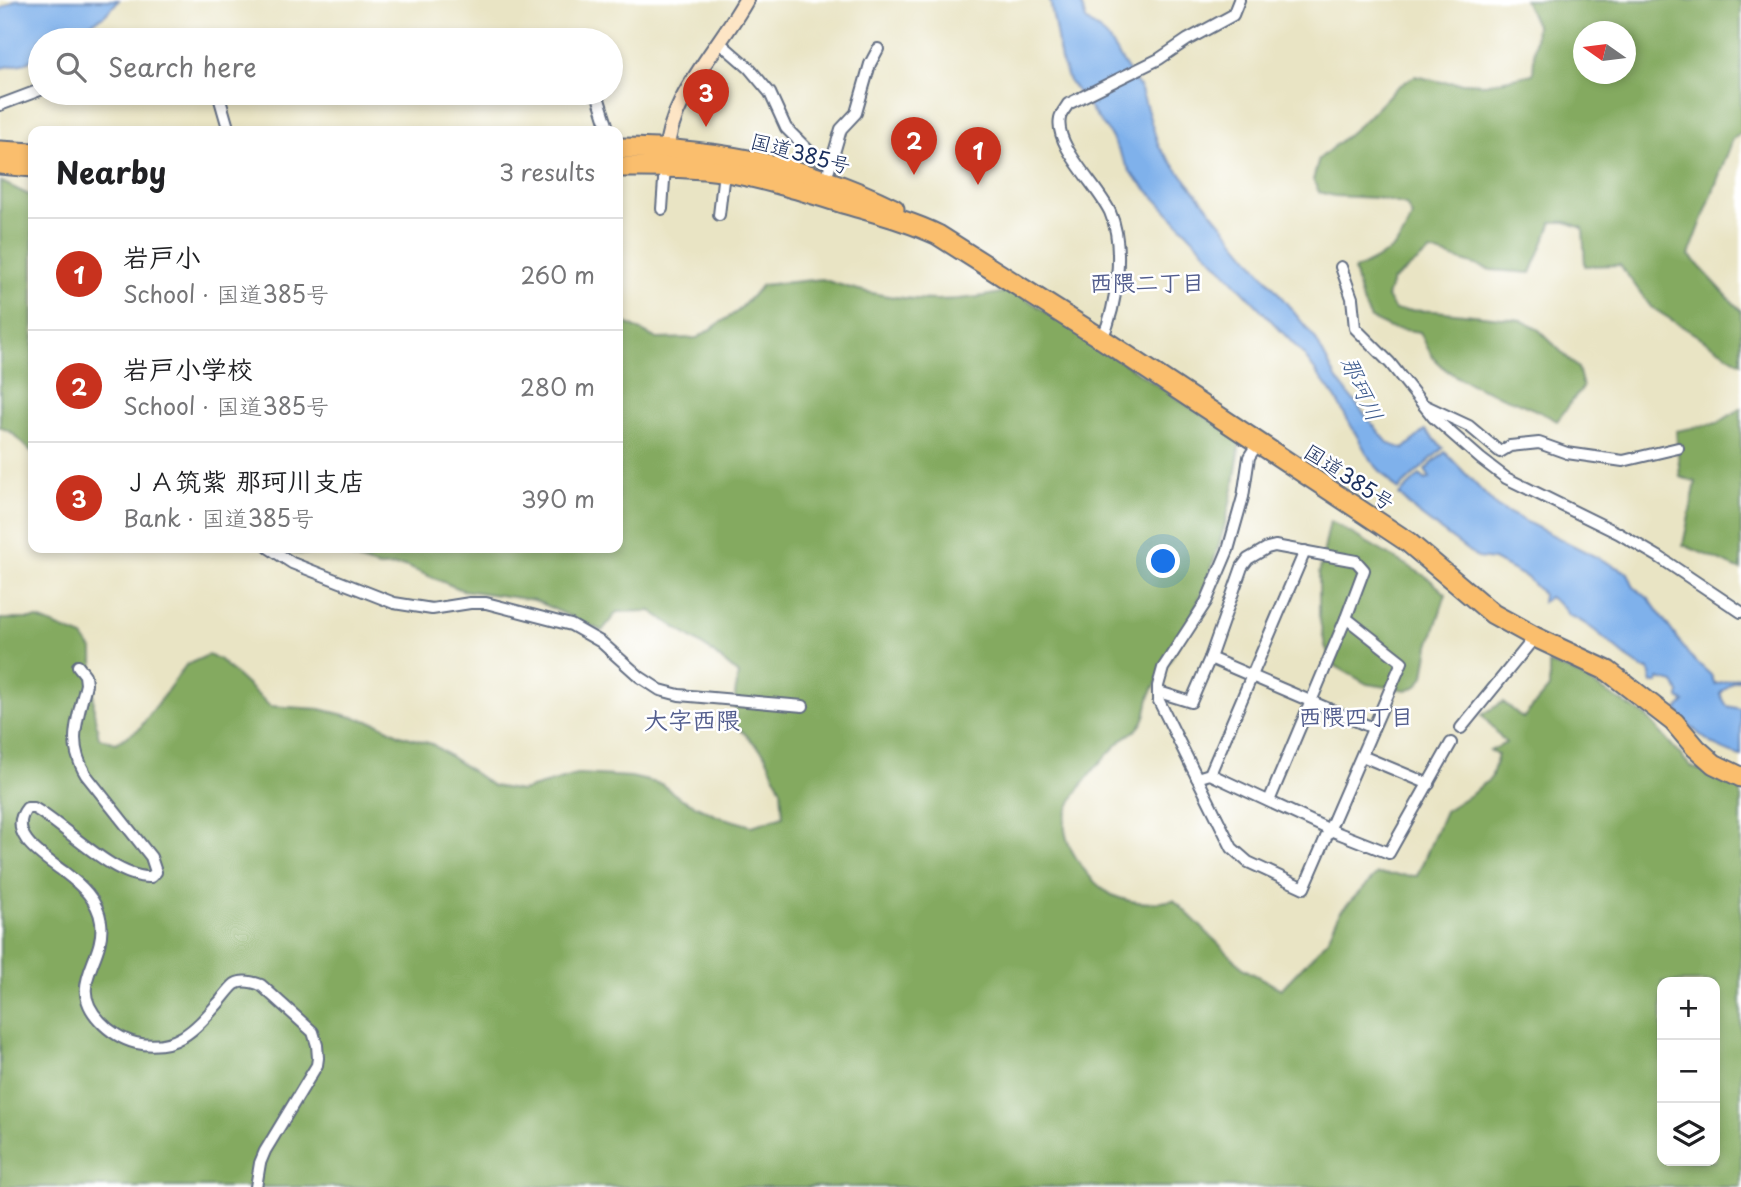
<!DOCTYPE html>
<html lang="en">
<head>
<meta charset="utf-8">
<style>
  body { margin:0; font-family:"Playpen Sans","Klee One",sans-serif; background:#f6f6f6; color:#202124 }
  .controls { position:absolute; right:21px; bottom:21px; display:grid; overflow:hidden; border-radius:14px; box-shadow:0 4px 10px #0003 }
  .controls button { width:63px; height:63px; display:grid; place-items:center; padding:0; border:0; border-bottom:2px solid #e0e0e0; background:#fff; color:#202124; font:35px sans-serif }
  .compass { position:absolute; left:1573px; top:21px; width:63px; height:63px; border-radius:50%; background:#fff; box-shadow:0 4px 10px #0003; rotate:284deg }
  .you { position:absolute; left:1164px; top:562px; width:24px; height:24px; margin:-18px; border:5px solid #fff; border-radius:50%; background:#1a73e8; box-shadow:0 0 0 10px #1a73e833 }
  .badge { display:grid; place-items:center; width:46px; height:46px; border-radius:50%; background:#c8321e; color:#fff; font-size:23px; font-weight:700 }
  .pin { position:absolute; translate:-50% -58px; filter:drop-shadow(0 2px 4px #0008) }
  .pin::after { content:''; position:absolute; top:37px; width:24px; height:21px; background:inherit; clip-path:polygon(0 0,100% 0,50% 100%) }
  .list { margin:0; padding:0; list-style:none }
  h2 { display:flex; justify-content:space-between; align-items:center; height:91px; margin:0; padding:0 28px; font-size:30px }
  h2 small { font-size:23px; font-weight:400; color:#757577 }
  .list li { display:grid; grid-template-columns:46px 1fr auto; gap:21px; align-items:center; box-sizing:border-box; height:112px; padding:0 28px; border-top:2px solid #e0e0e0 }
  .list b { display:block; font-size:26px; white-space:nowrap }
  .list p { margin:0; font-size:23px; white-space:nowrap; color:#757577 }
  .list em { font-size:23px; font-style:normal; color:#757577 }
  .icon { flex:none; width:38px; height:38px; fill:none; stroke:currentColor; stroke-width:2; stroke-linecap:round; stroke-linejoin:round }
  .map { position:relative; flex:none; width:1741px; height:1187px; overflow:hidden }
  .search { position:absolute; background:#fff; box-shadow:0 4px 10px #0003; left:28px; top:28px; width:595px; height:77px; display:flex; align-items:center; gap:18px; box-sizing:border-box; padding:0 24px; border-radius:38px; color:#757577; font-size:26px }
  .panel { position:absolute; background:#fff; box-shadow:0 4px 10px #0003; left:28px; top:126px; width:595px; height:427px; border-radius:14px }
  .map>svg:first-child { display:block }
  .forest { fill:#84aa60; stroke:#506c5f; stroke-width:2; fill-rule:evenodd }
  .water { fill:#7fb1eb; stroke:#4d70a4; stroke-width:2 }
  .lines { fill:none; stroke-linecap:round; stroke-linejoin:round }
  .street-casing { stroke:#636e82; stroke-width:14 }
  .secondary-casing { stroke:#636e82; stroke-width:18 }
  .highway-casing { stroke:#636e82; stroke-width:23 }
  .street { stroke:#fff; stroke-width:10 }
  .secondary { stroke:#fde5c5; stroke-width:14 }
  .highway { stroke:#fabe6d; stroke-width:19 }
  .labels { text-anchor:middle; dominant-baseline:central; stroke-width:5; stroke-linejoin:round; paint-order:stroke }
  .street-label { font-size:21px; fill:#1b2f5e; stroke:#fff }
  .neighbourhood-label { font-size:23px; font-weight:bold; fill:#525d8d; stroke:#fff }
  .water-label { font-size:23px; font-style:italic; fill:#3e5c8f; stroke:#fff }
  .quarter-label { font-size:24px; font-weight:bold; fill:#525d8d; stroke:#fff }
</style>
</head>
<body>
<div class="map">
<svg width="1741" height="1187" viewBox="0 0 1741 1187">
  <rect width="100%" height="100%" fill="#fff"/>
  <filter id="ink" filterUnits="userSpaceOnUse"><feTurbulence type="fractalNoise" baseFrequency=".0143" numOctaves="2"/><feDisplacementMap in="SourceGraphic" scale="14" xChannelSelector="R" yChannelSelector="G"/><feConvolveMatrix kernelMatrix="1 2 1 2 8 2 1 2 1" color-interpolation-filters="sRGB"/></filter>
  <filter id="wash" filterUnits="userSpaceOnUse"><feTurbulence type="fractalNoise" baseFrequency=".00686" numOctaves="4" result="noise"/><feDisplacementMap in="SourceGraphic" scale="28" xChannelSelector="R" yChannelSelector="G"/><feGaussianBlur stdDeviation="1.57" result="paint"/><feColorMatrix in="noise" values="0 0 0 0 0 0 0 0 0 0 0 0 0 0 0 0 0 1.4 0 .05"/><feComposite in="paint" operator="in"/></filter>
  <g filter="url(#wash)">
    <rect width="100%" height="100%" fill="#e9e4c4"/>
    <g class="forest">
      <path d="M1524,0H1741V133L1733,139L1689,255L1741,311V363L1651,307L1620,265L1585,266L1583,228L1566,222H1552L1531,273L1491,270L1431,251L1392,281L1387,297L1395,310L1435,311L1521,320L1539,330L1578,368L1583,387L1557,421C1521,398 1463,390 1435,360C1429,353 1424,340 1420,332L1390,328L1371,319L1362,301L1354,270C1386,254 1399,252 1412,216L1406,205L1377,198L1334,196L1319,192L1313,180L1319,159L1365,120L1396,88L1415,76L1442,82L1485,84L1533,74L1536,25ZM1584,32H1626V74H1584Z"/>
      <polygon points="0,181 33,197 33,453 11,432 0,427"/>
      <path d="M822,279C884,301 949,307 1013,290L1240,440C1233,515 1210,584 1175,651C1168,665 1158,678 1151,693C1146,704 1148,717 1139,727C1135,732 1127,735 1122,740C1103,758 1068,795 1065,821C1062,846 1091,884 1112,895C1131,904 1154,904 1174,900L1244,969L1281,989L1327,941L1340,912L1377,874L1417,876L1445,811L1473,793L1491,778L1498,755L1490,751L1506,743L1482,715L1503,702L1523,718L1549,688V664L1571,671L1646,716L1691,767L1741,786V1187H0V619H38L83,637L93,651L94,712L99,738L116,743L139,729L186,665L208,655L219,659L270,706L320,709L377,723L400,735L432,744L493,786L521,791L580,774L631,777L661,784L680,798L717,816L752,826L783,816L781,790L765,754L736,725L735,695L738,674L712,652L651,611L617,612L602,631L534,600L462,590L405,566L379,567L323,549C307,557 295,555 279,548H618V319L657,339L697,338L738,311L762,285ZM1662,982H1715V1161H1662Z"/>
      <polygon points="1741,408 1741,570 1683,545 1696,482 1680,477 1676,431 1718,423"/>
      <polygon points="1330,521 1427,577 1446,594 1429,646 1424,676 1417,686 1407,690 1367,684 1334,665 1325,646 1319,616 1319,574"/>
    </g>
    <g class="water">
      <polygon points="16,0 119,0 105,15 63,40 40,40 40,54 26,63 0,68 0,9"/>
      <polygon points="1050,0 1080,0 1086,20 1105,35 1141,90 1159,147 1315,338 1336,378 1373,425 1389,444 1404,449 1425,430 1443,448 1398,490 1371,461 1336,399 1303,354 1131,173 1109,133 1069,81 1061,60"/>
      <path d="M1445,452L1497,507L1628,573L1634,587L1649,599L1689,655L1711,675L1715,684L1741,677V679L1732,682L1720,694L1727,706L1741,709V756C1714,749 1694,733 1677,710L1685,702L1679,698V692L1674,683L1659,679L1658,683H1652L1649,670L1642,669C1636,662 1630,660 1624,655C1608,642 1588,622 1568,615L1564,608L1549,597L1542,602L1543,594L1526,577L1494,560L1478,558L1416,512L1399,495L1420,475L1426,480L1430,478L1425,470Z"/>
    </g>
  </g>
  <g filter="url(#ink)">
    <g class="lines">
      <g class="street-casing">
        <g id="street">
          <polyline points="719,42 749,68 770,93 786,128 815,157 831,164"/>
          <polyline points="218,93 229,131"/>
          <polyline points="597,93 609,131"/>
          <polyline points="0,105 40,90"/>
          <polyline points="829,170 841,129 856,113 870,64 878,49"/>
          <polyline points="662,209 665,166"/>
          <polyline points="719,215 724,172"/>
          <polyline points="1341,267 1352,298 1355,328 1390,363 1433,417 1481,459 1506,478 1618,533 1659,557 1741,612"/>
          <path d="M1102,339C1117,306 1125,246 1110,212C1098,186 1054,146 1060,118C1061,113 1066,108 1068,104L1159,59L1187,40L1233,15L1239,0"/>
          <polyline points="1424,405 1469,426 1500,452 1510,446 1539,443 1567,453 1623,461 1678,448"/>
          <polyline points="1258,443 1249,457 1243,497 1228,550 1206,602 1163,668 1158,686 1158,699 1232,848 1248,862 1304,888 1402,662 1346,618"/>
          <polyline points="269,548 292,563 394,603 432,609 470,603 486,603 571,625 601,642 640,677 660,690 679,695 803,706"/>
          <polyline points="1210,658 1373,728"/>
          <path d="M78,666L85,675L86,684C78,719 66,742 86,775L151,857L156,872L151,877C114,879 66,826 34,808H27C5,835 46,858 64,872C81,885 98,900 101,922C106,961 65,984 100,1021C109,1031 123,1040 136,1043C178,1052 197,1027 221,1000C225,995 230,988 235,984C243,979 253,982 261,985L313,1032L317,1045L318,1058L317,1065L265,1151L260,1163L256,1187"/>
          <polyline points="1159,692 1191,702 1210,658 1242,567 1248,559 1267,548 1275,546 1356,561 1364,570 1346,618 1269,801"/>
          <polyline points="1461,728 1535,637"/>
          <polyline points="1362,756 1429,784"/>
          <polyline points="1210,774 1305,551"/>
          <polyline points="1197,778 1210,774 1328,829 1389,853 1451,743"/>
        </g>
      </g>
      <g class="secondary-casing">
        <path id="secondary" d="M665,159C669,97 717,52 746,0"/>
      </g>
      <g class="highway-casing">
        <g id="highway">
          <path d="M618,148C713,148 808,166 894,209"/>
          <polyline points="0,151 33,153"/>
          <polyline points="0,164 33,167"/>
          <path d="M618,167C654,167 690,166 726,172C767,179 806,192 846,204C877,213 909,221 938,235L1102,339L1408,542L1493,614L1535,637L1608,671L1674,722L1696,748L1714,764L1741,777"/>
        </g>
      </g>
      <use href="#street" class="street"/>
      <use href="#secondary" class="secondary"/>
      <use href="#highway" class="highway"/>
    </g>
  </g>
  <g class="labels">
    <g class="street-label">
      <text transform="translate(801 152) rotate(15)">国道385号</text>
      <text transform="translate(1350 476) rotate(33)">国道385号</text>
    </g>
    <g class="neighbourhood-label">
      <text x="1147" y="281">西隈二丁目</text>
      <text x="1356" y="715">西隈四丁目</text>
    </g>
    <g class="water-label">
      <text transform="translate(1363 388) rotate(65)">那珂川</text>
    </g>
    <g class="quarter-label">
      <text x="692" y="719">大字西隈</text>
    </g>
  </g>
</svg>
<div class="controls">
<button>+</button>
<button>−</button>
<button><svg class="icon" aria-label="layers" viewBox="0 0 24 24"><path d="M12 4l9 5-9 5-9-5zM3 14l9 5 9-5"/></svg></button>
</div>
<svg class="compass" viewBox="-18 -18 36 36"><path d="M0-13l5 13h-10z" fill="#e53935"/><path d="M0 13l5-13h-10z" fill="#757577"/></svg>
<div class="you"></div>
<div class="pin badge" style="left:978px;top:185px">1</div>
<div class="pin badge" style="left:914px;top:175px">2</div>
<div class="pin badge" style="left:706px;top:127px">3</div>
<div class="search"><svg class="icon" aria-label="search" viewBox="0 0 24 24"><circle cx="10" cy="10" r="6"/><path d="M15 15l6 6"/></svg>Search here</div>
<section class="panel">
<h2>Nearby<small>3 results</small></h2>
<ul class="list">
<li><span class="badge">1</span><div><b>岩戸小</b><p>School · 国道385号</p></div><em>260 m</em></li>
<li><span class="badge">2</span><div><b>岩戸小学校</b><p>School · 国道385号</p></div><em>280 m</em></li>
<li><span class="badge">3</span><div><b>ＪＡ筑紫 那珂川支店</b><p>Bank · 国道385号</p></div><em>390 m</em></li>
</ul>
</section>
</div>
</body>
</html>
